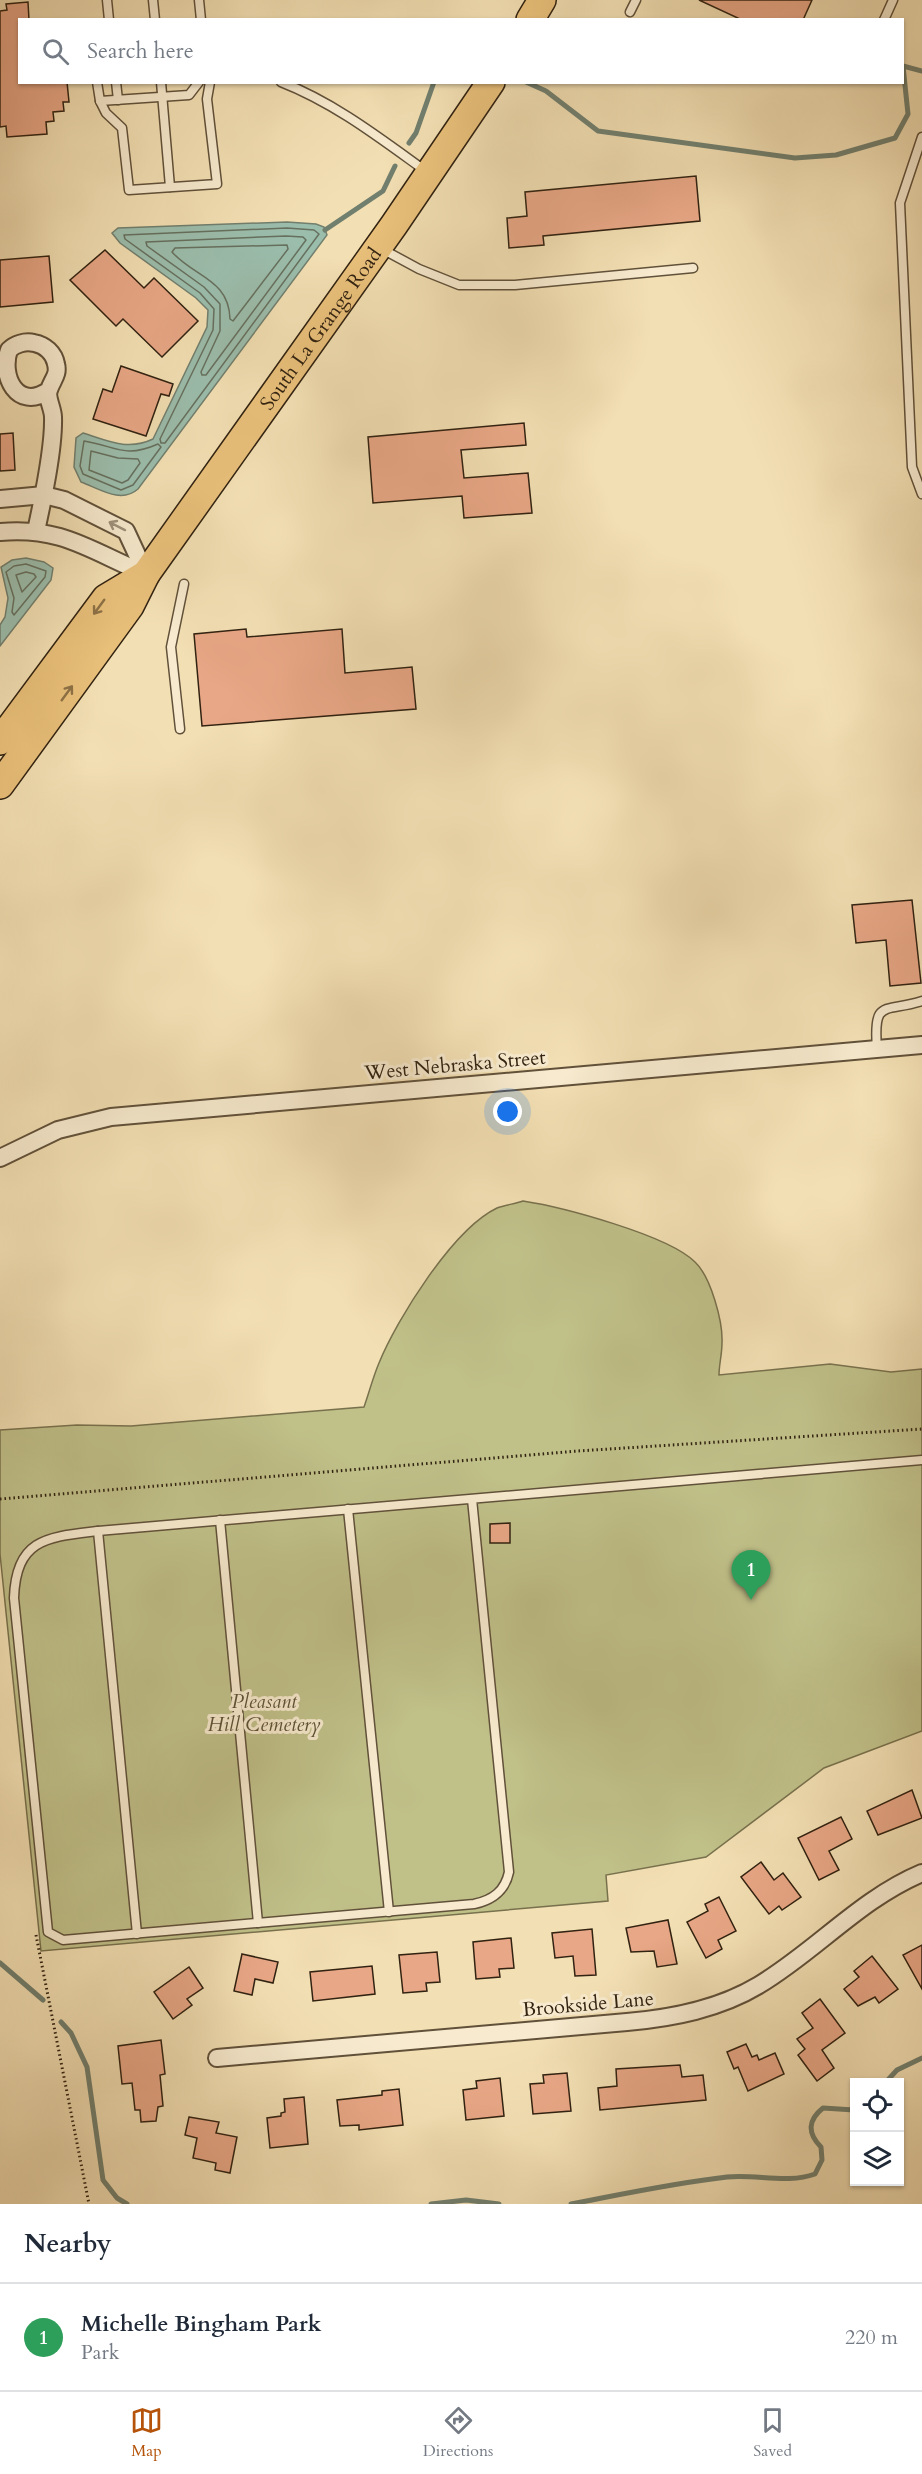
<!DOCTYPE html>
<html lang="en">
<head>
<meta charset="utf-8">
<style>
  body { margin:0; font-family:Cardo,serif; background:#f2f2f3; color:#1f2937 }
  .controls { position:absolute; right:18px; bottom:18px; display:grid; overflow:hidden; border-radius:0px; box-shadow:0 2px 4px #0004 }
  .controls button { width:54px; height:54px; display:grid; place-items:center; padding:0; border:0; border-bottom:2px solid #e0e1e3; background:#fff; color:#1f2937; font:30px sans-serif }
  .you { position:absolute; left:508px; top:1112px; width:21px; height:21px; margin:-15px; border:4px solid #fff; border-radius:50%; background:#1a73e8; box-shadow:0 0 0 9px #1a73e833 }
  .badge { display:grid; place-items:center; width:39px; height:39px; border-radius:50%; background:#b45309; color:#fff; font-size:20px; font-weight:700 }
  .pin { position:absolute; translate:-50% -50px; filter:drop-shadow(0 2px 3px #0008) }
  .pin::after { content:''; position:absolute; top:32px; width:21px; height:18px; background:inherit; clip-path:polygon(0 0,100% 0,50% 100%) }
  .list { margin:0; padding:0; list-style:none }
  h2 { display:flex; justify-content:space-between; align-items:center; height:78px; margin:0; padding:0 24px; font-size:26px }
  h2 small { font-size:20px; font-weight:400; color:#747a83 }
  .list li { display:grid; grid-template-columns:39px 1fr auto; gap:18px; align-items:center; box-sizing:border-box; height:108px; padding:0 24px; border-top:2px solid #e0e1e3 }
  .list b { display:block; font-size:22px; white-space:nowrap }
  .list p { margin:0; font-size:20px; white-space:nowrap; color:#747a83 }
  .list em { font-size:20px; font-style:normal; color:#747a83 }
  .icon { flex:none; width:33px; height:33px; fill:none; stroke:currentColor; stroke-width:2; stroke-linecap:round; stroke-linejoin:round }
  .map { position:relative; flex:none; width:922px; height:2204px; overflow:hidden }
  .search { position:absolute; background:#fff; box-shadow:0 2px 4px #0004; left:18px; right:18px; top:18px; height:66px; display:flex; align-items:center; gap:15px; box-sizing:border-box; padding:0 21px; border-radius:0px; color:#747a83; font-size:22px }
  .sheet { height:186px; background:#fff }
  nav { display:flex; justify-content:space-around; align-items:center; box-sizing:border-box; height:84px; border-top:2px solid #e0e1e3; background:#fff; font-size:16px; color:#747a83 }
  nav a { display:grid; justify-items:center; gap:3px }
  nav .on { color:#b45309 }
  .map>svg:first-child { display:block }
  .green { fill:#c0c089; stroke:#78714d; stroke-width:1.5 }
  .water { fill:#9bbdac; stroke:#717f6e; stroke-width:1.5 }
  .lines { fill:none; stroke-linecap:round; stroke-linejoin:round }
  .shore { stroke:#66705e; stroke-width:1.5 }
  .stream { stroke:#717f6e; stroke-width:5 }
  .building { fill:#e8a786; stroke:#312211; stroke-width:1.5 }
  .service-casing { stroke:#61513a; stroke-width:11 }
  .minor-casing { stroke:#61513a; stroke-width:20 }
  .primary-casing { stroke:#312211; stroke-width:30 }
  .path { stroke:#312211; stroke-width:3; stroke-dasharray:1.5 3; stroke-linecap:butt }
  .service { stroke:#f7eace; stroke-width:8 }
  .minor { stroke:#f7eace; stroke-width:16 }
  .primary { stroke:#e9c07a; stroke-width:27 }
  .oneway { stroke:#9e9079 }
  .oneway2 { stroke:#8d7146 }
  .labels { text-anchor:middle; dominant-baseline:central; stroke-width:6; stroke-linejoin:round; paint-order:stroke }
  .street-label { font-size:20px; fill:#312211; stroke:#f7eace }
  .park-label { font-size:20px; font-style:italic; fill:#5c5135; stroke:#f7eace }
</style>
</head>
<body>
<div class="map">
<svg width="922" height="2204" viewBox="0 0 922 2204">
  <rect width="100%" height="100%" fill="#f2dfb3"/>
  <filter id="stains"><feTurbulence type="fractalNoise" baseFrequency=".00333" numOctaves="4"/><feColorMatrix values="0 0 0 0 .2 0 0 0 0 .09 0 0 0 0 .02 0 0 0 .5 -.17"/></filter>
  <radialGradient id="worn" r=".72"><stop offset=".6" stop-color="#630" stop-opacity="0"/><stop offset="1" stop-color="#630" stop-opacity=".3"/></radialGradient>
  <path class="green" d="M523,1201C562,1207 668,1235 695,1262C711,1277 723,1322 722,1343C722,1354 719,1365 719,1375L830,1364L891,1372L922,1369V1731L824,1768L706,1857L606,1875L608,1901L41,1951L0,1554V1430L77,1425L131,1426L364,1407C369,1393 373,1377 379,1363C397,1319 453,1229 497,1208C504,1205 515,1204 523,1201Z"/>
  <g class="water">
    <path d="M287,222L316,224L324,227L327,235L138,489C121,504 100,489 81,482L74,467L76,438L83,433C108,441 128,451 153,439L207,327L208,310L196,298L120,243L112,233L118,228Z"/>
    <polygon points="26,558 44,562 53,568 51,580 0,646 0,625 5,617 8,598 1,567 12,560"/>
  </g>
  <g class="lines">
    <g class="shore">
      <polygon points="287,228 314,230 319,234 165,443 161,443 160,439 213,330 214,309 200,293 125,239 124,235"/>
      <polygon points="286,236 303,237 306,240 206,375 202,375 201,372 220,331 220,304 204,287 147,246 146,242"/>
      <path d="M287,245L288,249L233,321L230,319C229,279 194,277 172,252L175,248Z"/>
      <path d="M84,441C116,446 124,459 158,444L161,447L133,485L121,490L83,474L80,466Z"/>
      <polygon points="91,451 118,458 138,459 140,463 128,480 122,483 89,470"/>
      <polygon points="26,564 46,571 45,577 14,615 12,612 14,598 6,572 14,566"/>
      <polygon points="26,572 34,574 36,577 22,592 16,575"/>
    </g>
    <g class="stream">
      <polyline points="526,82 546,91 598,131 795,158 836,155 895,138 908,114 903,66 922,71"/>
      <polyline points="409,143 416,133 434,82"/>
      <polyline points="325,230 383,191 395,166"/>
      <polyline points="0,1963 43,2000"/>
      <polyline points="61,2022 71,2033 87,2067 103,2180 117,2198 127,2204"/>
      <polyline points="886,2082 897,2070 922,2058"/>
      <polyline points="431,2204 466,2200 499,2204"/>
      <path d="M571,2204C623,2194 674,2183 727,2177C756,2174 788,2184 815,2174L822,2160L821,2147C807,2133 808,2120 823,2108L854,2110"/>
    </g>
  </g>
  <g class="building">
    <polygon points="699,0 812,0 803,20 742,20"/>
    <polygon points="28,2 29,20 20,20 20,82 67,82 69,102 63,102 64,111 53,112 54,121 46,122 47,134 7,137 6,126 0,127 0,11 7,10 6,4"/>
    <polygon points="696,176 700,221 543,236 544,245 509,248 507,218 527,216 525,192"/>
    <polygon points="105,250 144,288 154,278 198,321 162,357 123,319 116,326 70,280"/>
    <polygon points="49,256 53,302 0,307 0,260"/>
    <polygon points="121,366 173,384 169,396 161,394 146,436 93,419 103,389 112,392"/>
    <polygon points="524,423 526,445 461,450 464,478 528,473 532,513 464,518 462,496 373,503 368,437"/>
    <polygon points="13,433 15,470 0,471 0,434"/>
    <polygon points="246,629 247,637 342,629 345,673 412,667 416,709 202,726 194,634"/>
    <polygon points="912,900 921,983 890,986 886,940 856,943 852,905"/>
    <polygon points="510,1523 510,1543 490,1543 490,1524"/>
    <polygon points="912,1790 922,1818 878,1835 867,1811"/>
    <polygon points="841,1817 852,1839 829,1851 839,1870 819,1880 798,1838"/>
    <polygon points="761,1862 774,1880 783,1873 801,1897 782,1910 779,1906 769,1914 741,1877"/>
    <polygon points="719,1897 736,1931 718,1940 722,1949 706,1958 687,1922 708,1911 705,1904"/>
    <polygon points="668,1920 677,1964 657,1967 654,1951 631,1952 626,1928"/>
    <polygon points="592,1929 596,1975 575,1976 573,1956 555,1958 552,1933"/>
    <polygon points="511,1938 514,1968 499,1969 500,1977 476,1979 473,1942"/>
    <polygon points="922,1945 922,1989 903,1955"/>
    <polygon points="437,1952 440,1982 426,1983 427,1991 403,1993 399,1955"/>
    <polygon points="242,1954 278,1962 273,1983 255,1979 252,1995 234,1991"/>
    <polygon points="872,1956 898,1989 879,2003 875,1997 858,2006 844,1989 859,1977 854,1971"/>
    <polygon points="372,1966 375,1994 313,2001 310,1972"/>
    <polygon points="189,1967 203,1988 187,1999 192,2005 173,2019 154,1992"/>
    <polygon points="820,1999 845,2033 822,2050 834,2068 817,2081 798,2055 805,2049 797,2039 813,2028 802,2013"/>
    <polygon points="161,2040 165,2074 160,2075 163,2106 158,2107 156,2121 141,2122 140,2110 135,2110 132,2083 122,2084 118,2046"/>
    <polygon points="746,2044 752,2057 757,2055 759,2060 775,2053 784,2074 748,2091 738,2067 734,2069 727,2052"/>
    <polygon points="680,2065 682,2077 703,2075 706,2100 600,2110 598,2088 617,2086 616,2069"/>
    <polygon points="567,2073 571,2111 533,2114 530,2084 544,2083 543,2075"/>
    <polygon points="500,2078 504,2116 466,2120 463,2090 477,2088 476,2081"/>
    <polygon points="399,2089 403,2125 359,2130 359,2125 340,2126 337,2100 382,2095 382,2091"/>
    <polygon points="304,2097 308,2144 270,2148 267,2118 281,2116 281,2113 285,2112 284,2099"/>
    <polygon points="189,2117 219,2122 216,2133 237,2137 230,2173 215,2170 216,2163 193,2158 197,2138 185,2135"/>
  </g>
  <g class="lines">
    <g class="service-casing">
      <g id="service">
        <polyline points="107,0 109,20"/>
        <polyline points="153,0 155,20"/>
        <polyline points="199,0 201,20"/>
        <polyline points="630,12 636,0"/>
        <polyline points="884,20 893,0"/>
        <polyline points="97,82 100,101 106,113 122,128 129,190 217,184 207,99 210,82"/>
        <polyline points="116,82 118,100"/>
        <polyline points="161,82 170,187"/>
        <path d="M281,82C335,103 381,139 427,172"/>
        <polyline points="100,101 189,95 199,82"/>
        <polyline points="922,137 900,203 912,467 922,494"/>
        <polyline points="382,249 419,269 459,285 515,285 693,268"/>
        <polyline points="180,729 171,647 184,584"/>
        <path d="M877,1049C873,998 884,1013 922,1001"/>
        <path d="M472,1499L509,1872C505,1891 493,1900 474,1904L63,1940L48,1932L14,1598C16,1538 48,1537 98,1531L922,1460"/>
        <polyline points="348,1509 389,1912"/>
        <polyline points="220,1520 258,1923"/>
        <polyline points="98,1531 137,1934"/>
      </g>
    </g>
    <g class="minor-casing">
      <g id="minor">
        <polyline points="0,499 44,495 64,500 126,531 146,574"/>
        <path d="M36,531C43,499 54,448 53,417C53,409 46,397 49,390C52,380 59,375 56,364C54,353 45,345 34,343C25,341 15,344 9,350C0,376 17,411 48,391"/>
        <path d="M0,532C62,526 92,552 146,574"/>
        <polyline points="0,1158 58,1130 111,1117 922,1045"/>
        <path d="M217,2058L627,2022C673,2018 719,2009 759,1985C816,1951 860,1899 922,1873"/>
      </g>
    </g>
    <g class="primary-casing">
      <g id="primary">
        <polyline points="530,20 542,0"/>
        <polyline points="0,741 106,598 146,574"/>
        <path id="s1" d="M0,785L130,606L146,574L394,225L491,82"/>
      </g>
    </g>
    <g class="path">
      <polyline points="0,1499 578,1451 922,1429"/>
      <polyline points="36,1935 89,2204"/>
    </g>
    <use href="#service" class="service"/>
    <use href="#minor" class="minor"/>
    <use href="#primary" class="primary"/>
  </g>
  <defs><path id="oneway-shaft" d="M-6 0H5M1.5-3L5.5 0L1.5 3" fill="none" stroke-width="1.6" stroke-linecap="round" stroke-linejoin="round" transform="scale(1.5)"/></defs>
  <use class="oneway" href="#oneway-shaft" transform="translate(117 526) rotate(-153)"/>
  <g class="oneway2">
    <use href="#oneway-shaft" transform="translate(99 607) rotate(126)"/>
    <use href="#oneway-shaft" transform="translate(67 693) rotate(-54)"/>
  </g>
  <g class="labels">
    <g class="street-label">
      <text stroke="none"><textPath href="#s1" startOffset="558">South La Grange Road</textPath></text>
      <text transform="translate(455 1065) rotate(-5)">West Nebraska Street</text>
      <text transform="translate(588 2004) rotate(-5)">Brookside Lane</text>
    </g>
    <g class="park-label">
      <text x="264" y="1701">Pleasant<tspan x="264" dy="23">Hill Cemetery</tspan></text>
    </g>
  </g>
  <rect width="100%" height="100%" filter="url(#stains)"/>
  <rect width="100%" height="100%" fill="url(#worn)"/>
</svg>
<div class="controls">
<button><svg class="icon" aria-label="locate" viewBox="0 0 24 24"><circle cx="12" cy="12" r="6"/><path d="M12 2v4M12 18v4M2 12h4M18 12h4"/></svg></button>
<button><svg class="icon" aria-label="layers" viewBox="0 0 24 24"><path d="M12 4l9 5-9 5-9-5zM3 14l9 5 9-5"/></svg></button>
</div>
<div class="you"></div>
<div class="pin badge" style="left:751px;top:1600px;background:#2e9e5b">1</div>
<div class="search"><svg class="icon" aria-label="search" viewBox="0 0 24 24"><circle cx="10" cy="10" r="6"/><path d="M15 15l6 6"/></svg>Search here</div>
</div>
<section class="sheet">
<h2>Nearby<small></small></h2>
<ul class="list">
<li><span class="badge" style="background:#2e9e5b">1</span><div><b>Michelle Bingham Park</b><p>Park</p></div><em>220 m</em></li>
</ul>
</section>
<nav>
<a class="on"><svg class="icon" aria-label="map" viewBox="0 0 24 24"><path d="M3 6l6-2 6 2 6-2v14l-6 2-6-2-6 2zM9 4v14M15 6v14"/></svg>Map</a>
<a><svg class="icon" aria-label="directions" viewBox="0 0 24 24"><path d="M12 3l9 9-9 9-9-9zM9 14v-3h6M13 9l2 2-2 2"/></svg>Directions</a>
<a><svg class="icon" aria-label="saved" viewBox="0 0 24 24"><path d="M7 4h10v16l-5-4-5 4z"/></svg>Saved</a>
</nav>
</body>
</html>
